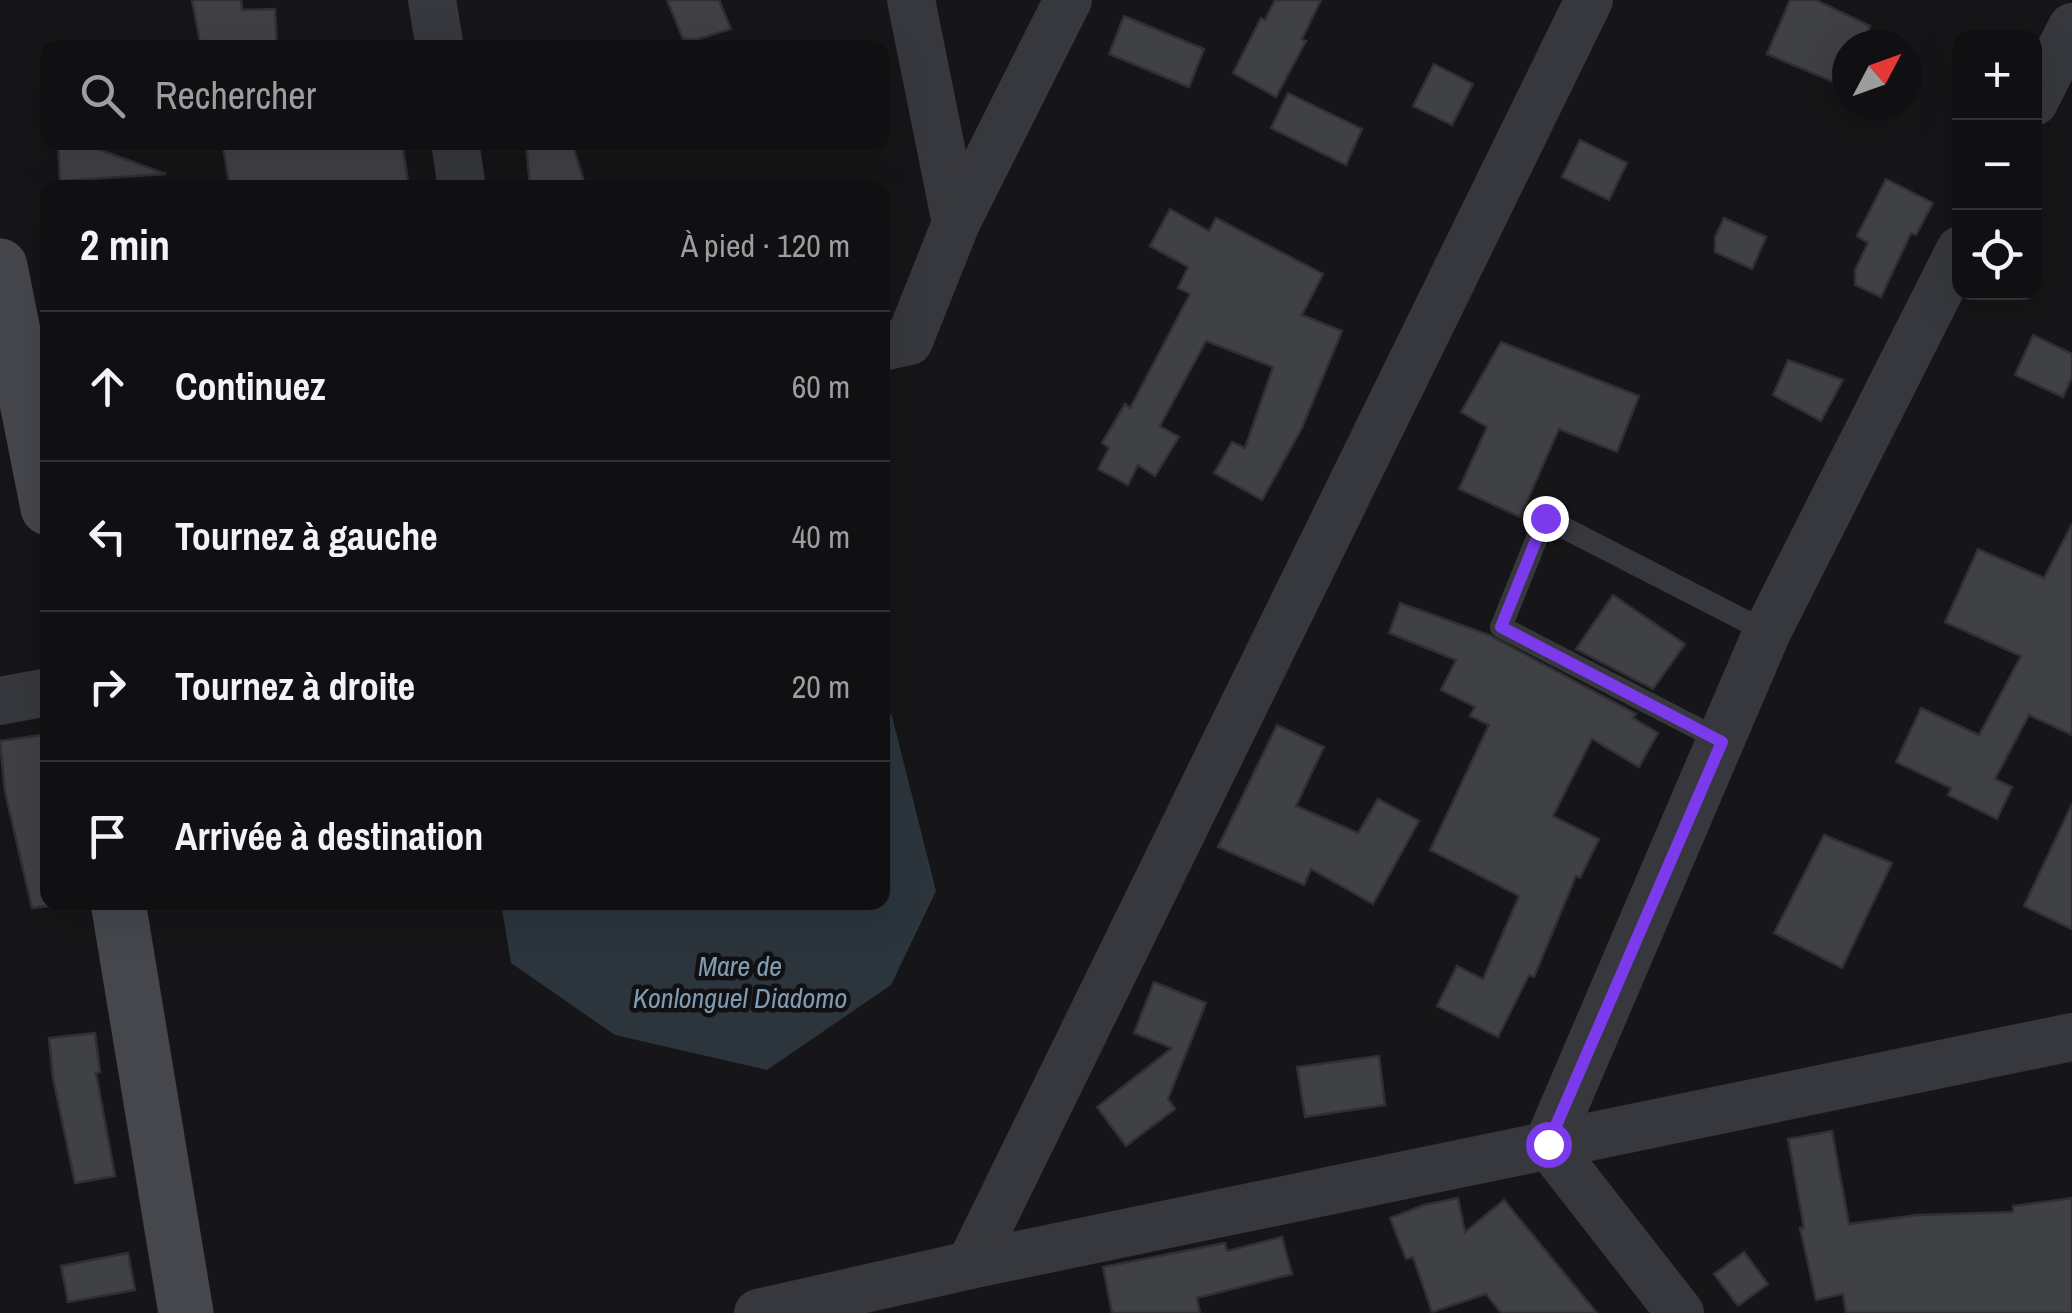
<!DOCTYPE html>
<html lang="fr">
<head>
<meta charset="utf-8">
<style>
  body { margin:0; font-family:"Archivo Narrow",sans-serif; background:#1e1e20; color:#f1f3f6 }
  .controls { position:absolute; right:30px; top:30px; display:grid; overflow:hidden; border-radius:20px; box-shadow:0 10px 40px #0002 }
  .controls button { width:90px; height:90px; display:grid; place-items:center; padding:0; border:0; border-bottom:2px solid #303032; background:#101012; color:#f1f3f6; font:50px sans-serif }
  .compass { position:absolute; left:1832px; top:30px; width:90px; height:90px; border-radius:50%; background:#101012; box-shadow:0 10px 40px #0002; rotate:49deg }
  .stop { position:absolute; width:30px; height:30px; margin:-22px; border:8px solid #7c3aed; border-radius:50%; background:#fff }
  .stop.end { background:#7c3aed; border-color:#fff; box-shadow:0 2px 10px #0008 }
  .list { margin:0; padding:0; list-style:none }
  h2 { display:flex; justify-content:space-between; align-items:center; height:130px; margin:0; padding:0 40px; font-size:42px }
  h2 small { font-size:32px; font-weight:400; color:#9c9d9f }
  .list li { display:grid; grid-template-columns:65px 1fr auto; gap:30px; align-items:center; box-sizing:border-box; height:150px; padding:0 40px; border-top:2px solid #303032 }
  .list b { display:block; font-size:38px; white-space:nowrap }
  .list em { font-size:32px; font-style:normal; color:#9c9d9f }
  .icon { flex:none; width:55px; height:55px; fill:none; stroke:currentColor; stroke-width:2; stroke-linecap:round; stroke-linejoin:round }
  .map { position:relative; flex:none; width:2072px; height:1313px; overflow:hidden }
  .search { position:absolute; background:#101012; box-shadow:0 10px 40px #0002; left:40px; top:40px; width:850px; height:110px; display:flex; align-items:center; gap:25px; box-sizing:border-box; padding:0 35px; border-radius:20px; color:#9c9d9f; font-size:38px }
  .panel { position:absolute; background:#101012; box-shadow:0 10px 40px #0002; left:40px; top:180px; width:850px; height:730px; border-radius:20px }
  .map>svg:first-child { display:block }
  .water { fill:#2c353c }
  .building { fill:#404145; stroke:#303034; stroke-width:2.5 }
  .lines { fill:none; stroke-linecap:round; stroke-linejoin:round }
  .lane { stroke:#37383d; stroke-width:22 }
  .street { stroke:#37383d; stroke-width:48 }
  .secondary { stroke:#45474d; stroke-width:55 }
  .route { stroke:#7c3aed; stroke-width:12 }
  .labels { text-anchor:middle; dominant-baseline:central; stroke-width:9; stroke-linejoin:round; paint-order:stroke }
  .water-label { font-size:28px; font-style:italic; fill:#7f9bb3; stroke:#111113 }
</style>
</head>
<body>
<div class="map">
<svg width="2072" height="1313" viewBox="0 0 2072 1313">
  <rect width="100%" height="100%" fill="#161618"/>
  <polygon class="water" points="883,707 892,716 936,891 891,985 767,1070 615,1035 511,963 501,903 882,902"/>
  <g class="building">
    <polygon points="192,0 241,0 242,10 275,9 277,48 201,48"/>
    <polygon points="667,0 719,0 731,29 698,39 683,39"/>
    <polygon points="1275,0 1321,0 1302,39 1306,41 1276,97 1233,73 1261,18 1265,20"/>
    <polygon points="1790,0 1816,0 1870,26 1863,45 1847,45 1847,79 1843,86 1767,54"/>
    <polygon points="1124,16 1204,49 1189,87 1109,54"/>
    <polygon points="1434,64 1473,84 1452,125 1413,106"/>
    <polygon points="1288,93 1362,129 1346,165 1271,128"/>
    <polygon points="1580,140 1627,163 1609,200 1562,177"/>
    <polygon points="58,142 79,142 166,174 60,181"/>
    <polygon points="222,142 402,142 409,188 230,188"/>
    <polygon points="526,142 572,142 586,188 530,188"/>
    <polygon points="1886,179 1933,203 1916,235 1911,233 1881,297 1855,285 1855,270 1868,243 1857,236"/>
    <polygon points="1170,209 1209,231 1216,218 1323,274 1302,315 1342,331 1302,428 1262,500 1214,473 1232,442 1245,448 1273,367 1206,341 1160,426 1179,437 1155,476 1138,465 1128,485 1098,469 1109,448 1102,443 1125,404 1130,408 1190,294 1178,288 1188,267 1150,246"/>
    <polygon points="1724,218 1766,237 1752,269 1715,252 1715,237"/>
    <polygon points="2033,335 2072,354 2072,377 2063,397 2015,375"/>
    <polygon points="1501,342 1639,396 1617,452 1559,429 1520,517 1459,489 1487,427 1461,412"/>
    <polygon points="1788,360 1843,380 1821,421 1773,395"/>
    <polygon points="2072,524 2072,735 2029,715 1995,779 2012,787 1997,819 1948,795 1951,788 1896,762 1921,708 1979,735 2021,656 1945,622 1978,549 2044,578"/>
    <polygon points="1613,595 1685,644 1653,689 1576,649"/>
    <polygon points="1400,603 1489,635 1636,714 1633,718 1658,733 1639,767 1592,739 1553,816 1599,839 1580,878 1576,876 1534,977 1529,975 1498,1037 1437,1006 1457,966 1483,979 1519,896 1430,850 1489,725 1470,716 1475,707 1441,690 1456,660 1389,633"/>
    <polygon points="1277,725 1324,747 1296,806 1358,833 1378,799 1419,821 1373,904 1311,869 1304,885 1218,847"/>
    <polygon points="41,735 48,775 48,906 32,908 5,792 0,741"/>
    <polygon points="2072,804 2072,929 2024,906"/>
    <polygon points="1824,835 1892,863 1842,968 1774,933"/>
    <polygon points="1154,982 1206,1003 1168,1099 1175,1109 1126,1146 1097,1107 1172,1048 1134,1033"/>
    <polygon points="95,1033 100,1072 96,1073 115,1176 75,1183 53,1078 49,1038"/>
    <polygon points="1379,1056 1385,1105 1305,1117 1297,1067"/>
    <polygon points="1832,1131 1849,1224 1917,1215 2013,1212 2013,1206 2072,1198 2072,1313 1846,1313 1843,1294 1816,1300 1800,1228 1804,1228 1788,1139"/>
    <polygon points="1458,1198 1465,1232 1504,1200 1597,1313 1501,1313 1486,1294 1432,1312 1413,1257 1406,1259 1390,1218 1424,1205"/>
    <polygon points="1282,1237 1292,1274 1197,1298 1200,1313 1112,1313 1103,1267 1225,1243 1227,1251"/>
    <polygon points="1744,1252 1768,1284 1738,1306 1714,1274"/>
    <polygon points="128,1253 135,1290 68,1302 61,1266"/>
  </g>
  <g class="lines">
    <polyline class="lane" points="1722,741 1501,627 1545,518 1767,632"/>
    <g class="street">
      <polyline points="432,0 440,48"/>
      <polyline points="911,0 956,223"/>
      <polyline points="2034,102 2072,27"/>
      <polyline points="455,142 462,188"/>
      <polyline points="882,347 909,341 956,223 1068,0"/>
      <polyline points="0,701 48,692"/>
      <polyline points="970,1265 1589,0"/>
      <polyline points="758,1313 970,1265 2072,1037"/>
      <polyline points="1680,1313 1548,1144 1767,632 1960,250"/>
    </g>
    <g class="secondary">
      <polyline points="0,266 48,508"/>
      <polyline points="118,902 186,1313"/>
    </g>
  </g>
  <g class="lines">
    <polyline class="route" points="1545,518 1501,627 1722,742 1548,1144"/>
  </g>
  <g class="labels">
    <g class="water-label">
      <text x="740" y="966">Mare de<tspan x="740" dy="32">Konlonguel Diadomo</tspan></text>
    </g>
  </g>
</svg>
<div class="controls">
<button>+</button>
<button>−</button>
<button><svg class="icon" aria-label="locate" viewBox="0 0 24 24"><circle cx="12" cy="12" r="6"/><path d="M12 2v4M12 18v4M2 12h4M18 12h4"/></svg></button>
</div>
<svg class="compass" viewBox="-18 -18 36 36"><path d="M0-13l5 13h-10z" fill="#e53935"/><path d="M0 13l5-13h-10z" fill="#9c9d9f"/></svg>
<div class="stop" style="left:1548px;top:1144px"></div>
<div class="stop end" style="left:1545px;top:518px"></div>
<div class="search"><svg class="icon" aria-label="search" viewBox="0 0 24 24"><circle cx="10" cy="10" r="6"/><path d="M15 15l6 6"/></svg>Rechercher</div>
<section class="panel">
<h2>2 min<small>À pied · 120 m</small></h2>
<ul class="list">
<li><svg class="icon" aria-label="ahead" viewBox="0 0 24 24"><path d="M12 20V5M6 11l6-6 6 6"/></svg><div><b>Continuez</b></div><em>60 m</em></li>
<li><svg class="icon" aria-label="left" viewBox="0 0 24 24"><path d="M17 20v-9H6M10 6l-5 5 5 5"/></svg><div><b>Tournez à gauche</b></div><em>40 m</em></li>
<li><svg class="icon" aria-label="right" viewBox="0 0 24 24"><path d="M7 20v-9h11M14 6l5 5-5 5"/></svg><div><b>Tournez à droite</b></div><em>20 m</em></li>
<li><svg class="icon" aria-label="arrive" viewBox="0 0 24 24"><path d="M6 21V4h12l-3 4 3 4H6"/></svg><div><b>Arrivée à destination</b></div></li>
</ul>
</section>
</div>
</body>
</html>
